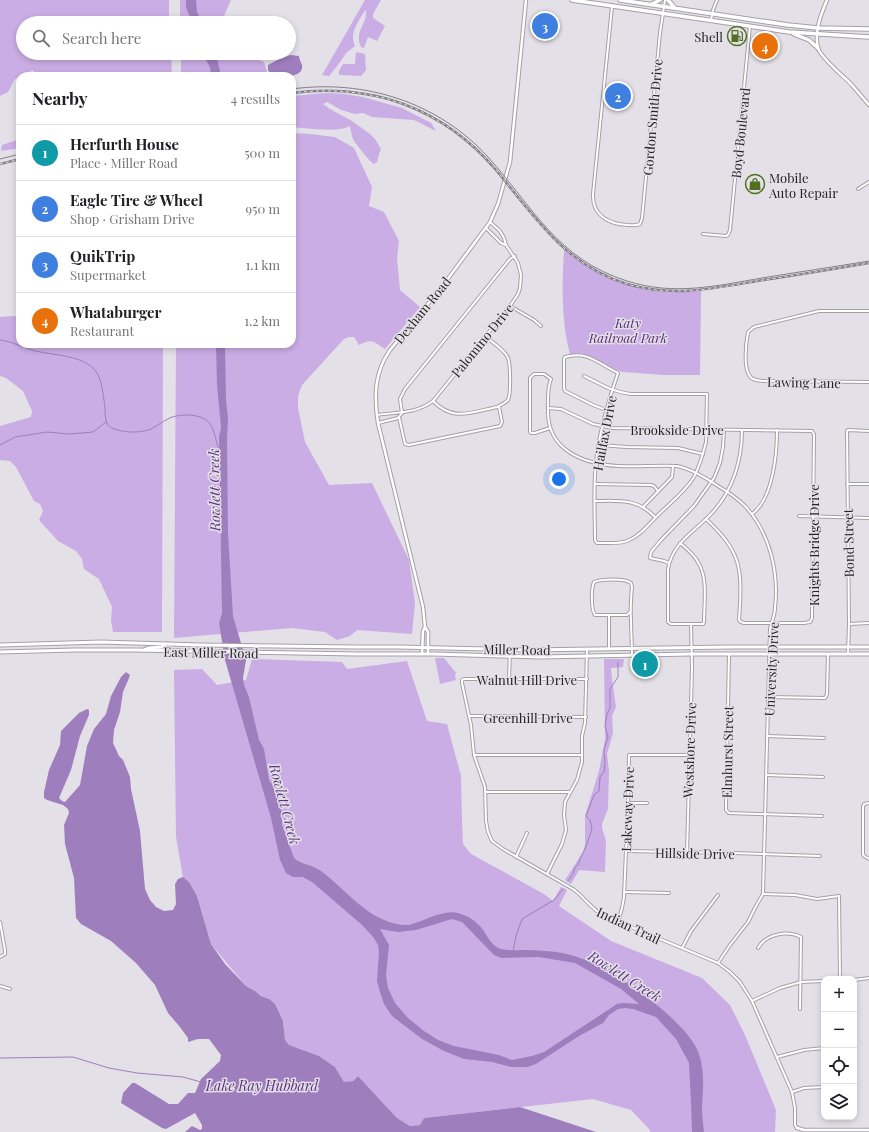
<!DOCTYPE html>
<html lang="en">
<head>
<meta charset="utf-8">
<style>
  body { margin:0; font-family:"Playfair Display",serif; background:#f2f2f2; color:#202124 }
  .controls { position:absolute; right:12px; bottom:12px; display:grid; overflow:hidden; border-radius:8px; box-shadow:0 2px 6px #0003 }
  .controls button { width:36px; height:36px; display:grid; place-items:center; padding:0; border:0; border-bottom:1px solid #e0e0e0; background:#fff; color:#202124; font:20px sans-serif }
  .you { position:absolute; left:559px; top:479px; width:14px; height:14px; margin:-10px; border:3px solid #fff; border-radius:50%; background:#1a73e8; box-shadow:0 0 0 6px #1a73e833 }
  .badge { display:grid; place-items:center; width:26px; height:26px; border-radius:50%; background:#d93025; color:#fff; font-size:13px; font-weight:700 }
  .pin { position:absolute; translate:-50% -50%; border:2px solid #fff; box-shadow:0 1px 4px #0006 }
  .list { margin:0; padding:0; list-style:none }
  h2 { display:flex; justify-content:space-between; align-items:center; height:52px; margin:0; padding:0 16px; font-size:17px }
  h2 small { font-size:13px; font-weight:400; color:#757577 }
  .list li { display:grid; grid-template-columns:26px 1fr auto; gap:12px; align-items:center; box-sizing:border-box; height:56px; padding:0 16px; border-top:1px solid #e0e0e0 }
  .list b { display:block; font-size:15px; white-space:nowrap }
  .list p { margin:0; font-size:13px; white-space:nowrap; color:#757577 }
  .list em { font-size:13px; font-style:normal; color:#757577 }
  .icon { flex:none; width:22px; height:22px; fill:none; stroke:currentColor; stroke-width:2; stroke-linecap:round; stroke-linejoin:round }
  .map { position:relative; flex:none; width:869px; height:1132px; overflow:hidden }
  .search { position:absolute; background:#fff; box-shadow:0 2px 6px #0003; left:16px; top:16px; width:280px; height:44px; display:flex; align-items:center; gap:10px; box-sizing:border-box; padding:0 14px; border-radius:22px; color:#757577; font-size:15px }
  .panel { position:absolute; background:#fff; box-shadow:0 2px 6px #0003; left:16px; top:72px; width:280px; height:276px; border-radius:12px }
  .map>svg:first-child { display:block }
  .green { fill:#caade5 }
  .water { fill:#9f7ebe; fill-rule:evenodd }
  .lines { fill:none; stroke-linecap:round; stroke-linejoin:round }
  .stream { stroke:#9f7ebe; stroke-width:1 }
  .minor-casing { stroke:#a4a0a8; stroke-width:4 }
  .tertiary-casing { stroke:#a4a0a8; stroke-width:4.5 }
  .secondary-casing { stroke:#a4a0a8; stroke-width:5 }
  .primary-casing { stroke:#a4a0a8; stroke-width:5.5 }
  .minor { stroke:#fff; stroke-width:2 }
  .tertiary { stroke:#fff; stroke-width:2.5 }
  .secondary { stroke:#fff; stroke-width:3 }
  .primary { stroke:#fff; stroke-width:3.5 }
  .tram { stroke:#838085; stroke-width:1 }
  .rail-casing { stroke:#838085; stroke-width:2.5 }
  .rail { stroke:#e4e0e8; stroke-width:1; stroke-dasharray:3; stroke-linecap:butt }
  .labels { text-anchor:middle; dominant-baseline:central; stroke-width:3; stroke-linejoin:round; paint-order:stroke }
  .poi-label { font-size:13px; fill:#252326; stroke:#e4e0e8; text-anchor:end }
  .street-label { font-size:13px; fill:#252326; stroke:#e4e0e8 }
  .park-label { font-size:13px; font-style:italic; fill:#592e7b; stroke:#e4e0e8 }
  .water-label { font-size:14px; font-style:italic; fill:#5d327f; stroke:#e4e0e8 }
</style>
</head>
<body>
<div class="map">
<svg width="869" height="1132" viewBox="0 0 869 1132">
  <rect width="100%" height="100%" fill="#e4e0e8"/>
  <g class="green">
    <polygon points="0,0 169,0 169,23 23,23 23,53 171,53 172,76 36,76 33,70 15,79 8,92 0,96"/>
    <polygon points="180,0 231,0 224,16 227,23 180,23"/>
    <path d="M365,0H381L373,14V18L385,26L377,41L368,37L364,48L361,47C354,30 367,26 366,10C360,17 354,28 353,36C353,40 354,43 355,46L346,53L341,61L329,76L322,75Z"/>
    <polygon points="356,52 365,54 366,70 361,76 339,75 339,71 343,64 355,64"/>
    <polygon points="181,53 251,53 257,59 264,62 268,76 181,76"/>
    <path d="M327,93L344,94L363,97L402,108L431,123L436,131L414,120L372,117L363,113L355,114L341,110L327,102L323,104L330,109L352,121L370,134L375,139L381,149L379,154L377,162L374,164C369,161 356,144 353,139C351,135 352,130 349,126C341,133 303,128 292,127V96Z"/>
    <path d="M292,133L310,134L335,137L354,148L372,187L369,206L384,212L399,241L397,258L400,290L420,307L385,349C373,342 373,338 359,345L354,337H349L344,339L302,385L298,396V408L305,442L329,485L372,483L409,560L415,603L412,634L357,630L350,636L337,640L325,632L292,628L174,638L176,344H292Z"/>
    <polygon points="20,139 20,148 1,151 2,145"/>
    <path d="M564,250C590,270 621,286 654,291C669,293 685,291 701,291L700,375H664L623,372L606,367L596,359L587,355L570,354C561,321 562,284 564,250Z"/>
    <polygon points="14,316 20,317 20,344 163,344 162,632 113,632 111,620 112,607 99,579 84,569 82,559 76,551 58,541 39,520 43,511 40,504 34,501 16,467 10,461 0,460 0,426 31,417 32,411 23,391 6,378 0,376 0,317"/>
    <polygon points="435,658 444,658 456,673 455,676 456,680 440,684"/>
    <polygon points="252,659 342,662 347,669 407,661 427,721 447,724 461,776 462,821 463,844 471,854 544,894 553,901 561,887 567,890 559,906 611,941 702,978 730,1005 745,1035 776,1110 775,1132 650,1132 650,1130 631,1110 593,1099 424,1118 420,1125 410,1126 397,1118 358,1076 353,1081 344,1082 335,1067 319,1056 289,1045 285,1040 283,1021 269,999 261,996 255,991 246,986 211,944 197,896 189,882 183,877 176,837 174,670 202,669 217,685 246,680"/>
    <polygon points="604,659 624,659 623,667 611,668 612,679 616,707 612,716 613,733 607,754 609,771 608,809 602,824 602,828 606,841 605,872 579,870 571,884 565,880 583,852 585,845 585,816 599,771 605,739"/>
  </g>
  <g class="water">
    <path d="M186,0H196L197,12L203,23H194C189,15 185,9 186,0Z"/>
    <polygon points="202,53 213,53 217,58 221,76 211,76 210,67"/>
    <path d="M291,55L299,56C299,59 301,62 302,65C304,79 281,76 272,76L268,70V65L281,58Z"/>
    <path d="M216,344H225L226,400L228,418L227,442L228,533L233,616L246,660L243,678L244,685L249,697L259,740L264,749L269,780L273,786L281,810L282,817V825L294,858C300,864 313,865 321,871C348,891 372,926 409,925C413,924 417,922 421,921C431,917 447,910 458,913C466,915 473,919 479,925C487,933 489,945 501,949C509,951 518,950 525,950C539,950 553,951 567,954C579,957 590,961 601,967C628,981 690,1025 699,1054C705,1072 703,1090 702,1108C702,1116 703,1124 704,1132H692L691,1103L689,1063L676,1039L656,1017L633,1009L625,1008L618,1009L609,1015L603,1023L579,1036L536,1064L527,1067H511L492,1062L464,1059L444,1051L422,1039L392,1016L384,1004L380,992L377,981L379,953L378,945L374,938L362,925L312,882L303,877H293L286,873L280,860L271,818L225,660L219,623L222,613L219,438L221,427L217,385ZM452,919L462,922L494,955L501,958L539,957L575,963L621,989L639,1004L623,1003L617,1004L544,1052L532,1056L512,1060L499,1055L454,1046L438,1040L424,1031L408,1018L395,1003L388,988L386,975L389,945L380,929L398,932L416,930Z"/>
    <polygon points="126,672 130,675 129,678 123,692 120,712 114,730 113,743 119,756 123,760 130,777 131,789 140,831 145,889 150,900 156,907 164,911 173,910 176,904 175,884 178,879 183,877 189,882 197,896 211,944 225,964 246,986 255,991 261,996 269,999 275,1004 283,1021 285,1040 289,1045 319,1056 335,1067 344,1082 353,1081 358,1076 397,1118 410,1126 420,1125 424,1118 520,1107 596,1132 185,1132 192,1126 200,1130 202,1129 202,1125 195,1113 166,1129 162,1128 121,1103 123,1093 132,1083 135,1083 169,1104 178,1104 188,1093 195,1093 201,1079 220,1061 221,1055 209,1039 198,1039 188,1042 188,1038 180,1027 168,1013 155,985 136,963 111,941 81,924 76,918 74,878 65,844 64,825 69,813 68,809 63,805 47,800 44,798 44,792 49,770 60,745 61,731 79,713 87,709 89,710 89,715 80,736 71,770 59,798 62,801 65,802 80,785 87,746 94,729 106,714 111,696 121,677"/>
  </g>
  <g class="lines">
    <g class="stream">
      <path d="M0,340C11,341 21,347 32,350C52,356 88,354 98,375C102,382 104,400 105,408C105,413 105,419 107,423C108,426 111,428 114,429C123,432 134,433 144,431C153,430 159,423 168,419C178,413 203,413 210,424C215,430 216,444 220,452"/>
      <polyline points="0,445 15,437 47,432 69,434 93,432 106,422"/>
      <polyline points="568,881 573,874 575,867 578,865 580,859 585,849 592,829 590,820 586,816 594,795 599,791 600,777 604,772 605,764 604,750 608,737 605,726 607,714 610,708 610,689 618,677 618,662"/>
      <polyline points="513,951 516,936 522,919 554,900 563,889"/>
      <polyline points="0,1058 73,1057 109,1068 137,1073 183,1077 201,1082"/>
    </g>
    <g class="minor-casing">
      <g id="minor">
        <path d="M612,7L593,194C592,216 609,224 628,225C632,225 636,226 640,224L642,218L660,33L665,0"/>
        <polyline points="711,20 713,10 717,0"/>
        <polyline points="858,189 869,182"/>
        <polyline points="486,228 501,243 506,245"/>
        <polyline points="703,234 726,236 728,235 730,230 750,26"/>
        <polyline points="510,306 534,320 541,326"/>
        <path d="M869,311H819L754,327L748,332C746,343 742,373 753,379C756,380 760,381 763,381L869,382"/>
        <path d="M584,376L608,388C616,391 623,393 631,394H707L706,442C703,454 700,465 694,477C685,492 670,503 658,515C649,524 640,536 627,541C619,544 609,543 600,543H597L595,540C595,514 593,488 596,462C599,432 608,402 618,373C599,364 587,350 565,357L564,359V388L565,391L593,405L606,410"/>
        <path d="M433,401C453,422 472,412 497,407C501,405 505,403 508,400C511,394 511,361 507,356C502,348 492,342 486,337"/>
        <path d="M548,408L561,409L593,424L612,428L812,431L814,434L812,614V618L810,622L804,623H744L741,622L739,620C740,603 742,586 739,570C736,549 721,533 706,519"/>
        <polyline points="402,413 400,399 405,389 501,270 510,259 515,256"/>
        <path d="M377,415C396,412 416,414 433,401L510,306L518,294L520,288L521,275L518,263L506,245L504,238L500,231L490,222"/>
        <polyline points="399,417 405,444 409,445 500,426 502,422 499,407"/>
        <polyline points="378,423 398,418 402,413"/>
        <path d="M550,428L535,433H531L530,431V378L534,374H544L551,379C547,389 548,399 548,410C547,450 583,464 618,466C638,467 658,465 677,466C692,469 706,478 718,486C728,492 737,498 745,506C770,533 779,572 775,608C775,616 771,622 770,629L763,894L756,906L748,922L730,945L718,963"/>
        <polyline points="599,445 627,447 678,448 703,454"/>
        <polyline points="595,484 651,485 654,486 658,491"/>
        <polyline points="847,484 869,484"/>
        <path d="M595,501C619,501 637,498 655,517"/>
        <polyline points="643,507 672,477 673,466"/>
        <path d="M752,514C773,499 777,454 777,430"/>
        <polyline points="799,516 869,518"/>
        <path d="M680,543C687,549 695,555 699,564C708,579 704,604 704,622L703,624H671L668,622V570C671,544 695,531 711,514C733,491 742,460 742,430"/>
        <polyline points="669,563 664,561 650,558 651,552 661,540 694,506 714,478 720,463 723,447 724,430"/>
        <path d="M631,611L627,615H595C591,610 591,588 594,582C601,579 625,578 631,583L632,587C631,598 630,609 631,620C631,632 632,643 632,655"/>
        <polyline points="849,624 869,623"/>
        <polyline points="609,649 609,615"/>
        <polyline points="729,654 726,807 726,810 729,813 822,816"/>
        <polyline points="848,654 849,624 847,431 848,430 869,431"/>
        <polyline points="509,679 510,650"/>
        <path d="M587,679H464L462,680V683L471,725L474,755L485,787L486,821L488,832L492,841L503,849L573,889C584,897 591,908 602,915L718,963L730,972L740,982L752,1001L792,1092L795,1108V1125L797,1128"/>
        <polyline points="768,697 825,698 827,694 828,654"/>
        <polyline points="470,716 586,717"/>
        <polyline points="767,736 824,738"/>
        <polyline points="474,755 582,755"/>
        <polyline points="767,775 823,777"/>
        <polyline points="486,792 570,792"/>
        <polyline points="628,803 647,803"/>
        <polyline points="869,803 864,804 863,807 863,854 864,856 869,859"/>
        <polyline points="626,851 733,853 820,856"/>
        <polyline points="687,853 692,668 691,624"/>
        <polyline points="516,857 527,833"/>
        <polyline points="547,874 562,844 566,830 564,815 565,802 577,780 582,762 582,736 585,723 587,650"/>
        <polyline points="624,892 669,893"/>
        <polyline points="763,894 795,895 817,899 839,896 840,979"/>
        <polyline points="0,922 5,950 5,954 0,957"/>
        <polyline points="618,922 622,908 624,897 628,803 629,755 689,755"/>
        <polyline points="682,948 691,931 718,895"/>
        <path d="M758,948C766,934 787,930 801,937L800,1009"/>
        <polyline points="854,980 869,978"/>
        <polyline points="0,986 10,989"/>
        <polyline points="752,1001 780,988 801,982 824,981"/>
        <polyline points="777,1057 804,1050 824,1048"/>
        <polyline points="792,1092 804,1088 824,1087"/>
      </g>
    </g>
    <g class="tertiary-casing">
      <g id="tertiary">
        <path d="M827,0C821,14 814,32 818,48C820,57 843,76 851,84C857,91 863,98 869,105"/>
        <polyline points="422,654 423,631 425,627"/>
        <path d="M428,654V632L425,627L423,607L378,423C374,396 374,373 390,350L441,288L490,222L498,204L510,162L526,0"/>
        <polyline points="797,1128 804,1130 869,1130"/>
      </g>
    </g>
    <g class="secondary-casing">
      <g id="secondary">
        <polyline points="0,645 101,642 201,645 357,647 399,647 527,650 730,647 869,647"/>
        <polyline points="144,650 148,648 162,647 166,644"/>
        <polyline points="0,652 74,650 134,650 357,654 434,654 540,657 691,654 869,654"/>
      </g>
    </g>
    <g class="primary-casing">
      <g id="primary">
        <polyline points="572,0 789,32 869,37"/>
        <polyline points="620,0 788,25 818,28 869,29"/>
        <polyline points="668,0 674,7"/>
        <polyline points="652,4 660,0"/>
        <polyline points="794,34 809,40 818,48"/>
      </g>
    </g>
    <use href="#minor" class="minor"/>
    <use href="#tertiary" class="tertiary"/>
    <use href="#secondary" class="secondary"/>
    <use href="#primary" class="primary"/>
    <g class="tram">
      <path d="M292,89C364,79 438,102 488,157C533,207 557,259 627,281C674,296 715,286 762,278C798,272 833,267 869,261"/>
      <polyline points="0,159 20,154"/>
    </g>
    <g class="rail-casing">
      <g id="rail">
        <path d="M292,93C373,83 443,108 496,170C535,217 565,265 627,284C675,298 715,288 763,280C798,275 834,269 869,263"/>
        <polyline points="0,164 20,159"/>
      </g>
    </g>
    <use href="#rail" class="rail"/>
  </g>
  <defs>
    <g id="fuel-ring" transform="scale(1)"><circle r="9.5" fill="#e4e0e8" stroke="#526f23" stroke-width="1.5"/><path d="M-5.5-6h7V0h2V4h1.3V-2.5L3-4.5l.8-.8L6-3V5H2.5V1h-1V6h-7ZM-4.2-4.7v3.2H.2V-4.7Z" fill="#526f23"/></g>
    <g id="shop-ring" transform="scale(1)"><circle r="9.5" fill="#e4e0e8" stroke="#526f23" stroke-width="1.5"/><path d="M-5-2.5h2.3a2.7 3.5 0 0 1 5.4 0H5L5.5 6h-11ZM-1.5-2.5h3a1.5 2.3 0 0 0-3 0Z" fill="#526f23"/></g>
  </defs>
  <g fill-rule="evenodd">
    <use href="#fuel-ring" x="737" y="36"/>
    <use href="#shop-ring" x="755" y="184"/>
  </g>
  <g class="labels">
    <g class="poi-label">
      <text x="723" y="36">Shell</text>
      <text x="769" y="177" text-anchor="start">Mobile<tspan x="769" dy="15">Auto Repair</tspan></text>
    </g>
    <g class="street-label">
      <text transform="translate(652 117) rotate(-85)">Gordon Smith Drive</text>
      <text transform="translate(740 133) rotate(-84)">Boyd Boulevard</text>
      <text transform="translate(422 310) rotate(-51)">Dexham Road</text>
      <text transform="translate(482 340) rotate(-51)">Palomino Drive</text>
      <text transform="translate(804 382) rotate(1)">Lawing Lane</text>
      <text x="677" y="429">Brookside Drive</text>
      <text transform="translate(604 433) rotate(-79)">Hailfax Drive</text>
      <text transform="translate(848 543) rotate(-91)">Bond Street</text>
      <text transform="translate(813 545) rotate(-90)">Knights Bridge Drive</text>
      <text transform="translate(517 649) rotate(1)">Miller Road</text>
      <text transform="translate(211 652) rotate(1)">East Miller Road</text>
      <text transform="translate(771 669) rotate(-87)">University Drive</text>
      <text x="527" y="679">Walnut Hill Drive</text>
      <text x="528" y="717">Greenhill Drive</text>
      <text transform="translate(689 750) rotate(-88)">Westshore Drive</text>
      <text transform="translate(727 752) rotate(-89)">Elmhurst Street</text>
      <text transform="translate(627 809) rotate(-88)">Lakeway Drive</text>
      <text transform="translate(695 853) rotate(1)">Hillside Drive</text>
      <text transform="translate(629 925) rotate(25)">Indian Trail</text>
    </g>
    <g class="park-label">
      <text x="628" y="322">Katy<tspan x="628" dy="15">Railroad Park</tspan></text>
    </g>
    <g class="water-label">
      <text transform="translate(214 490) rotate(-91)">Rowlett Creek</text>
      <text transform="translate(285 804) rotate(75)">Rowlett Creek</text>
      <text transform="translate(625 976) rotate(32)">Rowlett Creek</text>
      <text x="262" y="1085">Lake Ray Hubbard</text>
    </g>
  </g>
</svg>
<div class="controls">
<button>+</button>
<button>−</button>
<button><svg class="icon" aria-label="locate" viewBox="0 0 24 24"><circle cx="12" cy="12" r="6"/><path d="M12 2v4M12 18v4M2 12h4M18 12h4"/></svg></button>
<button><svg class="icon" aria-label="layers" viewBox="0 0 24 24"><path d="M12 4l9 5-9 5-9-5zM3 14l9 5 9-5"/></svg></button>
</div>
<div class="you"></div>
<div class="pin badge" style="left:645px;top:664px;background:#0f9aa8">1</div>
<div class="pin badge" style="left:618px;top:96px;background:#3f7fe0">2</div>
<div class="pin badge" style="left:545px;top:26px;background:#3f7fe0">3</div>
<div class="pin badge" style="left:765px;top:46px;background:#e8710a">4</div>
<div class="search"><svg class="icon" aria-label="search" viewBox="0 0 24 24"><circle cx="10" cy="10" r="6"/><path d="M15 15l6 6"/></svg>Search here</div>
<section class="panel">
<h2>Nearby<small>4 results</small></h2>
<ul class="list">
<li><span class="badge" style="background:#0f9aa8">1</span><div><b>Herfurth House</b><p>Place · Miller Road</p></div><em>500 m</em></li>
<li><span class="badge" style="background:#3f7fe0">2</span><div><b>Eagle Tire &amp; Wheel</b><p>Shop · Grisham Drive</p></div><em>950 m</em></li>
<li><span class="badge" style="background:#3f7fe0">3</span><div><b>QuikTrip</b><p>Supermarket</p></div><em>1.1 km</em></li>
<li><span class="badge" style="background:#e8710a">4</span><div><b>Whataburger</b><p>Restaurant</p></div><em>1.2 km</em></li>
</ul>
</section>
</div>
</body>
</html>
